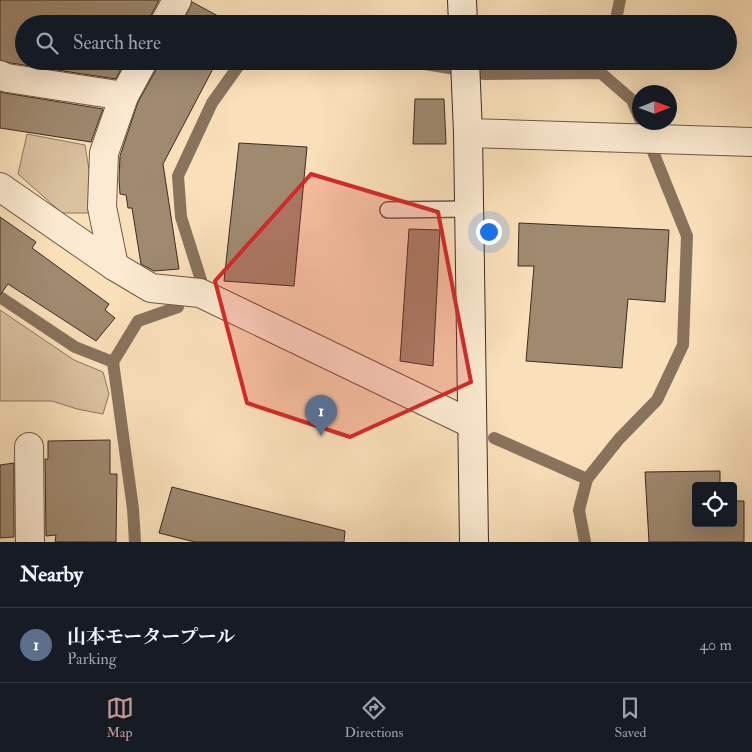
<!DOCTYPE html>
<html lang="en">
<head>
<meta charset="utf-8">
<style>
  body { margin:0; font-family:"IM FELL Double Pica","Noto Serif JP",serif; background:#242831; color:#f1f3f6 }
  .controls { position:absolute; right:15px; bottom:15px; display:grid; overflow:hidden; border-radius:5px; box-shadow:0 5px 20px #0002 }
  .controls button { width:45px; height:45px; display:grid; place-items:center; padding:0; border:0; border-bottom:1px solid #363941; background:#171b24; color:#f1f3f6; font:25px sans-serif }
  .compass { position:absolute; left:632px; top:85px; width:45px; height:45px; border-radius:50%; background:#171b24; box-shadow:0 5px 20px #0002; rotate:89deg }
  .you { position:absolute; left:488px; top:231px; width:18px; height:18px; margin:-12px; border:4px solid #fff; border-radius:50%; background:#1a73e8; box-shadow:0 0 0 8px #1a73e833 }
  .badge { display:grid; place-items:center; width:32px; height:32px; border-radius:50%; background:#c59692; color:#fff; font-size:16px; font-weight:700 }
  .pin { position:absolute; translate:-50% -41px; filter:drop-shadow(0 1px 2px #0008) }
  .pin::after { content:''; position:absolute; top:26px; width:18px; height:15px; background:inherit; clip-path:polygon(0 0,100% 0,50% 100%) }
  .list { margin:0; padding:0; list-style:none }
  h2 { display:flex; justify-content:space-between; align-items:center; height:65px; margin:0; padding:0 20px; font-size:21px }
  h2 small { font-size:16px; font-weight:400; color:#9ea1a6 }
  .list li { display:grid; grid-template-columns:32px 1fr auto; gap:15px; align-items:center; box-sizing:border-box; height:75px; padding:0 20px; border-top:1px solid #363941 }
  .list b { display:block; font-size:19px; white-space:nowrap }
  .list p { margin:0; font-size:16px; white-space:nowrap; color:#9ea1a6 }
  .list em { font-size:16px; font-style:normal; color:#9ea1a6 }
  .icon { flex:none; width:28px; height:28px; fill:none; stroke:currentColor; stroke-width:2; stroke-linecap:round; stroke-linejoin:round }
  .map { position:relative; flex:none; width:752px; height:542px; overflow:hidden }
  .search { position:absolute; background:#171b24; box-shadow:0 5px 20px #0002; left:15px; right:15px; top:15px; height:55px; display:flex; align-items:center; gap:12px; box-sizing:border-box; padding:0 18px; border-radius:28px; color:#9ea1a6; font-size:19px }
  .sheet { height:140px; background:#171b24 }
  nav { display:flex; justify-content:space-around; align-items:center; box-sizing:border-box; height:70px; border-top:1px solid #363941; background:#171b24; font-size:14px; color:#9ea1a6 }
  nav a { display:grid; justify-items:center; gap:2px }
  nav .on { color:#c59692 }
  .map>svg:first-child { display:block }
  .green { fill:#dac19f; stroke:#8c7660 }
  .lines { fill:none; stroke-linecap:round; stroke-linejoin:round }
  .stream { stroke:#88735d; stroke-width:12 }
  .building { fill:#9f8a70; stroke:#3d2c21 }
  .lane-casing { stroke:#6c5947; stroke-width:18 }
  .street-casing { stroke:#6c5947; stroke-width:30 }
  .secondary-casing { stroke:#3d2c21; stroke-width:30 }
  .lane { stroke:#fcebd2; stroke-width:15 }
  .street { stroke:#fcebd2; stroke-width:28 }
  .secondary { stroke:#fcebd2; stroke-width:28 }
  .marked { fill:#d62828; fill-opacity:0.2; stroke:#d62828; stroke-width:4; stroke-linejoin:round }
</style>
</head>
<body>
<div class="map">
<svg width="752" height="542" viewBox="0 0 752 542">
  <rect width="100%" height="100%" fill="#fae0b9"/>
  <filter id="stains"><feTurbulence type="fractalNoise" baseFrequency=".004" numOctaves="4"/><feColorMatrix values="0 0 0 0 .2 0 0 0 0 .09 0 0 0 0 .02 0 0 0 .5 -.17"/></filter>
  <radialGradient id="worn" r=".72"><stop offset=".6" stop-color="#630" stop-opacity="0"/><stop offset="1" stop-color="#630" stop-opacity=".3"/></radialGradient>
  <g class="green">
    <polygon points="27,134 85,145 96,213 62,213 18,174"/>
    <polygon points="0,310 74,360 103,372 109,394 103,414 77,409 52,401 0,401"/>
  </g>
  <g class="lines">
    <g class="stream">
      <polyline points="615,24 620,0"/>
      <polyline points="407,61 485,74 601,73 632,100 640,119"/>
      <polyline points="201,280 181,217 178,176 212,103 242,61"/>
      <polyline points="0,297 75,347 113,362 138,321 178,307"/>
      <polyline points="113,362 133,509 135,542"/>
      <polyline points="494,438 587,479"/>
      <polyline points="585,542 579,510 587,479 619,439 657,400 683,345 687,236 641,122"/>
    </g>
  </g>
  <g class="building">
    <polygon points="0,0 159,0 150,17 148,24 24,24 24,61 125,61 116,79 11,63 0,60"/>
    <polygon points="192,2 233,24 182,24"/>
    <polygon points="159,61 217,61 163,164 179,269 154,271 141,264 132,208 128,208 126,195 120,194 119,179 120,156 138,102 157,68"/>
    <polygon points="0,92 5,93 103,109 91,142 0,128"/>
    <polygon points="415,99 444,99 446,144 413,144"/>
    <polygon points="239,143 307,147 294,286 224,281"/>
    <polygon points="0,217 36,242 32,248 109,304 105,310 115,318 96,341 8,284 0,295"/>
    <polygon points="519,223 669,230 665,302 628,299 622,368 526,361 534,266 518,266"/>
    <polygon points="409,229 440,230 433,366 400,361"/>
    <polygon points="110,440 110,474 117,474 116,542 55,542 56,535 46,536 45,459 48,459 48,441"/>
    <polygon points="14,463 14,537 0,538 0,465"/>
    <polygon points="720,471 720,486 696,486 696,523 733,523 733,501 744,501 744,542 649,542 645,472"/>
    <polygon points="172,487 345,531 344,542 195,542 159,533"/>
  </g>
  <g class="lines">
    <g class="lane-casing">
      <polyline id="lane" points="388,210 468,209"/>
    </g>
    <g class="street-casing">
      <g id="street">
        <polyline points="164,24 177,0"/>
        <polyline points="0,75 7,78 124,96"/>
        <polyline points="468,133 752,142"/>
        <polyline points="0,187 114,266 151,288 200,293 472,424"/>
        <polyline points="114,266 102,207 104,153 124,96 143,61"/>
        <polyline points="29,447 30,542"/>
      </g>
    </g>
    <g class="secondary-casing">
      <g id="secondary">
        <polyline points="462,0 463,24"/>
        <polyline points="465,61 468,133 474,542"/>
      </g>
    </g>
    <use href="#lane" class="lane"/>
    <use href="#street" class="street"/>
    <use href="#secondary" class="secondary"/>
  </g>
  <path class="marked" d="M311,174L438,212L471,382L350,437L247,403L215,281Z"/>
  <rect width="100%" height="100%" filter="url(#stains)"/>
  <rect width="100%" height="100%" fill="url(#worn)"/>
</svg>
<div class="controls">
<button><svg class="icon" aria-label="locate" viewBox="0 0 24 24"><circle cx="12" cy="12" r="6"/><path d="M12 2v4M12 18v4M2 12h4M18 12h4"/></svg></button>
</div>
<svg class="compass" viewBox="-18 -18 36 36"><path d="M0-13l5 13h-10z" fill="#e53935"/><path d="M0 13l5-13h-10z" fill="#9ea1a6"/></svg>
<div class="you"></div>
<div class="pin badge" style="left:321px;top:436px;background:#5c6f8a">1</div>
<div class="search"><svg class="icon" aria-label="search" viewBox="0 0 24 24"><circle cx="10" cy="10" r="6"/><path d="M15 15l6 6"/></svg>Search here</div>
</div>
<section class="sheet">
<h2>Nearby<small></small></h2>
<ul class="list">
<li><span class="badge" style="background:#5c6f8a">1</span><div><b>山本モータープール</b><p>Parking</p></div><em>40 m</em></li>
</ul>
</section>
<nav>
<a class="on"><svg class="icon" aria-label="map" viewBox="0 0 24 24"><path d="M3 6l6-2 6 2 6-2v14l-6 2-6-2-6 2zM9 4v14M15 6v14"/></svg>Map</a>
<a><svg class="icon" aria-label="directions" viewBox="0 0 24 24"><path d="M12 3l9 9-9 9-9-9zM9 14v-3h6M13 9l2 2-2 2"/></svg>Directions</a>
<a><svg class="icon" aria-label="saved" viewBox="0 0 24 24"><path d="M7 4h10v16l-5-4-5 4z"/></svg>Saved</a>
</nav>
</body>
</html>
